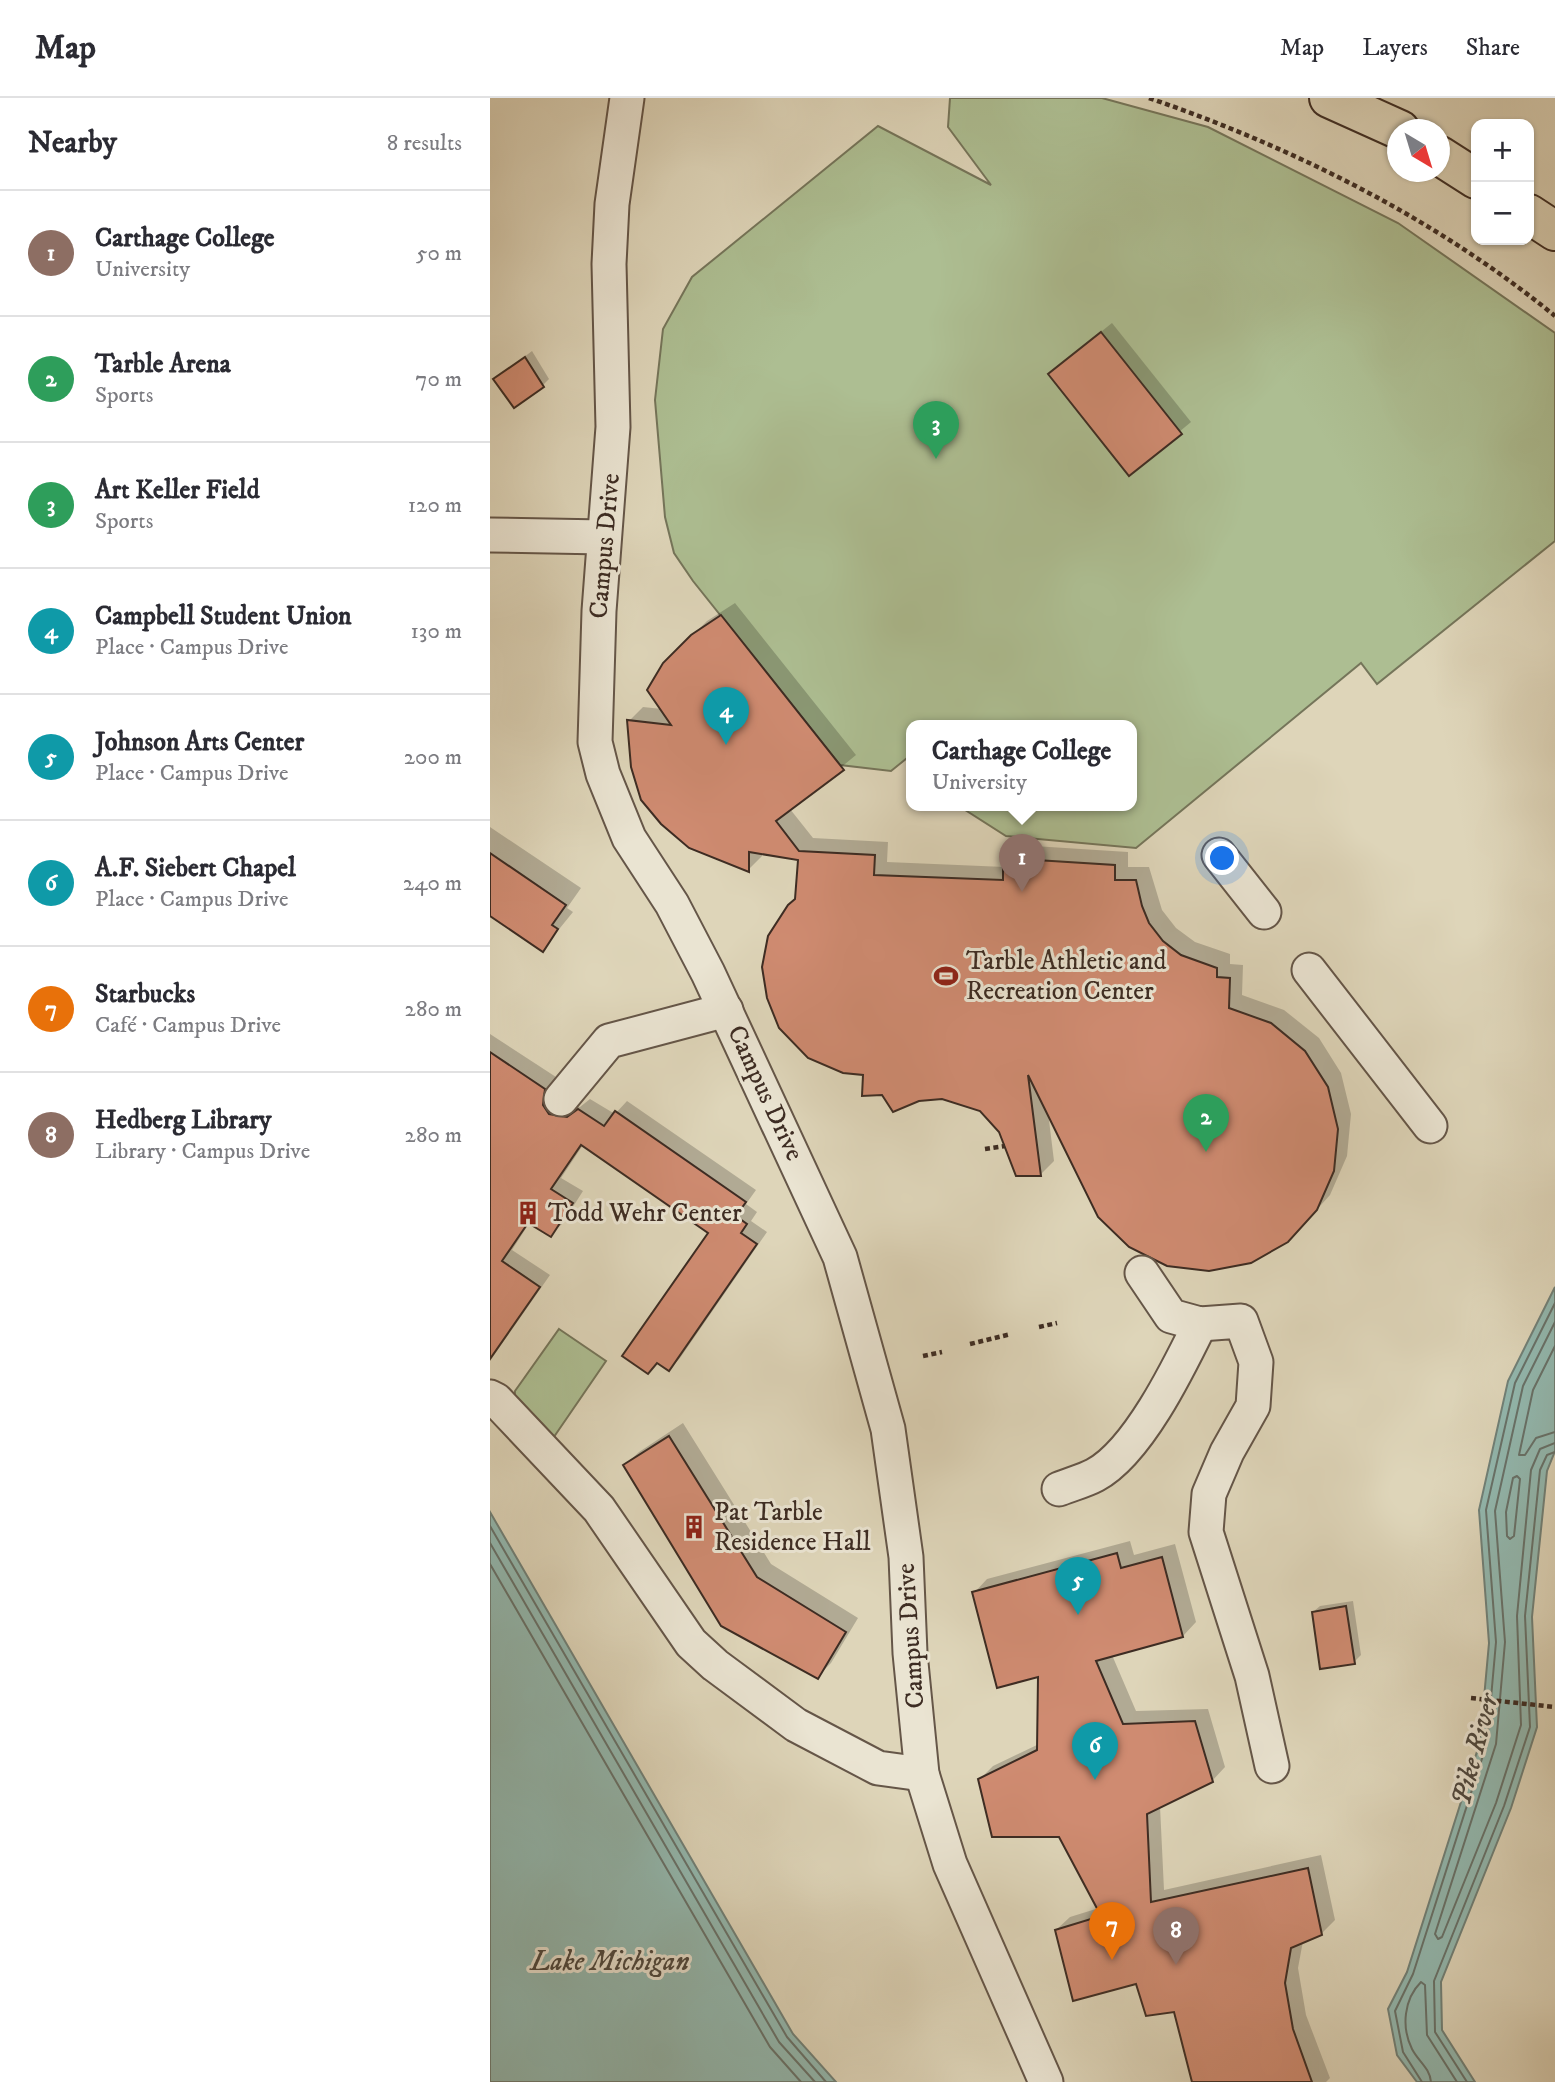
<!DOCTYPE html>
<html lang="en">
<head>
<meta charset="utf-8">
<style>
  body { margin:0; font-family:"IM FELL DW Pica",serif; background:#f2f2f3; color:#2b2b33 }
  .controls { position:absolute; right:21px; top:21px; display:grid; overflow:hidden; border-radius:14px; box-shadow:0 2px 5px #0004 }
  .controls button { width:63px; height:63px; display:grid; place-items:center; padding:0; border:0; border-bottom:2px solid #e1e1e2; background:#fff; color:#2b2b33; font:35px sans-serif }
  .compass { position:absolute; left:897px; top:21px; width:63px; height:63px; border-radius:50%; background:#fff; box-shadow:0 2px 5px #0004; rotate:142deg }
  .you { position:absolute; left:733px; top:761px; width:24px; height:24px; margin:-18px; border:5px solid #fff; border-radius:50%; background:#1a73e8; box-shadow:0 0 0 10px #1a73e833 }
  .badge { display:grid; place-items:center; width:46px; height:46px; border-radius:50%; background:#2563eb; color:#fff; font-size:23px; font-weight:700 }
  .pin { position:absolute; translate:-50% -58px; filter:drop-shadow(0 2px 4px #0008) }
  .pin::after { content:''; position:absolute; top:37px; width:24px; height:21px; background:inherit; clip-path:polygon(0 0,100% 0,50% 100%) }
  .popup { position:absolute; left:416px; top:622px; width:231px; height:91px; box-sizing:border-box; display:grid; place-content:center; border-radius:14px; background:#fff; filter:drop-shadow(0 2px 5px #0005); font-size:23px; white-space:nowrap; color:#7c7c81 }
  .popup b { font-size:26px; color:#2b2b33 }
  .popup::after { content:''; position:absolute; left:50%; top:100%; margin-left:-14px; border:14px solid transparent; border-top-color:#fff }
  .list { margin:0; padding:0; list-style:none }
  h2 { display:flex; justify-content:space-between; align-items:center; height:91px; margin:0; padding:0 28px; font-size:30px }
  h2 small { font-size:23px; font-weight:400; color:#7c7c81 }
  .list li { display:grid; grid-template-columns:46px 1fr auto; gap:21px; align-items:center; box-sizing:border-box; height:126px; padding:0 28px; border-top:2px solid #e1e1e2 }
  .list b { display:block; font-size:26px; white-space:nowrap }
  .list p { margin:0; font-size:23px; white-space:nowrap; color:#7c7c81 }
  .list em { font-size:23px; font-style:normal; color:#7c7c81 }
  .map { position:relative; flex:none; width:1065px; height:1984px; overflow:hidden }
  header { display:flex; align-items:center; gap:42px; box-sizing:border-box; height:98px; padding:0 35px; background:#fff; border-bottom:2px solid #e1e1e2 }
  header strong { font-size:33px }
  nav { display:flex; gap:38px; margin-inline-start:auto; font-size:24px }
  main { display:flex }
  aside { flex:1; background:#fff }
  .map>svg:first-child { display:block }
  .green { fill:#adbe92; stroke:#75755a; stroke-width:2 }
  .water { fill:#93b9b0; stroke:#718178; stroke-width:2 }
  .shadow { fill:#0003 }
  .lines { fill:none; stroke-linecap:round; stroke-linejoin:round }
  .shore { stroke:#68726a; stroke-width:2 }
  .building { fill:#cf8b71; stroke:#3d2c23; stroke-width:2 }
  .minor-casing { stroke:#655648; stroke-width:37 }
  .major-casing { stroke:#3d2c23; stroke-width:42 }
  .path { stroke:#3d2c23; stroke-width:4.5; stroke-dasharray:5 3.5; stroke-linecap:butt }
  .minor { stroke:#eae4d2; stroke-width:33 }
  .major { stroke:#ded5b9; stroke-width:38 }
  .labels { text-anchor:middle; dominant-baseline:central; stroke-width:6; stroke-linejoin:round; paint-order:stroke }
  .street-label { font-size:26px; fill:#3d2c23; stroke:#eae4d2 }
  .poi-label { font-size:26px; fill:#3d2c23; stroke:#eae4d2; text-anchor:start }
  .water-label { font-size:28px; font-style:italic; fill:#4e483f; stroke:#eae4d2 }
</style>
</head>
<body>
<header>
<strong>Map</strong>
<nav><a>Map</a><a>Layers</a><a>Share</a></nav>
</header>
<main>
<aside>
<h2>Nearby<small>8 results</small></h2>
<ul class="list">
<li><span class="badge" style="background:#8d6e63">1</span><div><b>Carthage College</b><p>University</p></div><em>50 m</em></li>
<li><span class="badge" style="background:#2e9e5b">2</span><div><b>Tarble Arena</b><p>Sports</p></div><em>70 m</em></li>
<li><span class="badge" style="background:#2e9e5b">3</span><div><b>Art Keller Field</b><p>Sports</p></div><em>120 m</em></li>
<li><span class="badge" style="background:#0f9aa8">4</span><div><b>Campbell Student Union</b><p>Place · Campus Drive</p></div><em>130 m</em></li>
<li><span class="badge" style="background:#0f9aa8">5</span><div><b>Johnson Arts Center</b><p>Place · Campus Drive</p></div><em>200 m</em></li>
<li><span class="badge" style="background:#0f9aa8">6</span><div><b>A.F. Siebert Chapel</b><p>Place · Campus Drive</p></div><em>240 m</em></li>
<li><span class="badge" style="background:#e8710a">7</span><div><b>Starbucks</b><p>Café · Campus Drive</p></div><em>280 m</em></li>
<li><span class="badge" style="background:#8d6e63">8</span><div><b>Hedberg Library</b><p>Library · Campus Drive</p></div><em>280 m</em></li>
</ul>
</aside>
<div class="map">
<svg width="1065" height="1984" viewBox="0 0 1065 1984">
  <rect width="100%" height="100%" fill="#ded5b9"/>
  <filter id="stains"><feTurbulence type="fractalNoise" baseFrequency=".00286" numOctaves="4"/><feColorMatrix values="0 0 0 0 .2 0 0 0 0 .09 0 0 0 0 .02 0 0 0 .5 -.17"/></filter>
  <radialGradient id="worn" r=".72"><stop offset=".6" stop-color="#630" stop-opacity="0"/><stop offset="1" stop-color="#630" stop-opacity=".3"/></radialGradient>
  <g class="green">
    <polygon points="460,0 612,0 718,29 908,125 1065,235 1065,443 887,586 871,565 646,750 516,738 469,708 642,708 642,628 422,628 422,656 401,673 350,667 203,483 184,455 175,419 165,302 173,231 202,179 388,28 501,87 458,29"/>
    <polygon points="69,1231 116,1263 57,1349 24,1316 25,1293"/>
  </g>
  <g class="water">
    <polygon points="1065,1189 1065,1353 1057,1373 1042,1519 1047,1629 1021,1710 951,1884 952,1932 985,1984 927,1984 907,1957 898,1911 917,1874 990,1644 999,1545 989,1412 1018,1283"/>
    <polygon points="0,1414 303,1936 346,1984 0,1984"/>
  </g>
  <g class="shadow">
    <polygon points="622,225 701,324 640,375 571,266"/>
    <polygon points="42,253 59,281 52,288 5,281"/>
    <polygon points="245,505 366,657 300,711 323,740 398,744 397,764 515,769 515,761 528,747 638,754 638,769 659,769 672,812 686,830 705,844 740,856 740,866 753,867 752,897 794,912 829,940 851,975 861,1016 857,1058 840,1097 812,1128 558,1014 564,1063 551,1076 491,1011 452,999 393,996 374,975 310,761 272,754 272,758 258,772 139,623 153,609 172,611 174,566 217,523"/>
    <polygon points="0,729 91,790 77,810 83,814 53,851 0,816"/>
    <polygon points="0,936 66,979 63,995 71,1005 90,1009 100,1001 125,1016 137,1003 266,1092 256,1106 267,1114 261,1123 277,1134 190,1260 179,1271 168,1264 158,1274 220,1134 93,1047 71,1080 93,1093 72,1126 60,1137 40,1124 22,1152 60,1177 0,1263"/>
    <polygon points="193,1325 281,1466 368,1520 341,1565 327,1579 135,1367 149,1354"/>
    <polygon points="640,1443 644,1457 685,1446 706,1524 693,1538 622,1557 646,1613 718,1611 735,1669 722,1683 670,1708 674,1792 831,1757 845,1822 831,1836 813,1843 808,1870 816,1917 840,1980 836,1984 703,1984 685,1912 648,1884 566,1832 580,1819 609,1810 570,1737 490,1681 503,1668 549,1646 549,1577 484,1495 497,1481"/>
    <polygon points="863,1503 871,1557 864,1564 823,1514 830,1508"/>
  </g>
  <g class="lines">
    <g class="shore">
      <polyline points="1065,1224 1033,1288 1005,1413 1015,1544 1006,1646 945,1836 948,1841 952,1839 1006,1705 1031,1627 1027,1518 1041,1372 1050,1351 1065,1345"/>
      <polyline points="1065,1248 1043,1292 1029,1357 1035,1357 1046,1340 1065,1334"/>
      <polygon points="1027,1378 1030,1381 1024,1438 1020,1441 1017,1438 1016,1414 1023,1380"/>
      <polyline points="0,1428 297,1939 336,1984"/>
      <polyline points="0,1445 289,1944 325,1984"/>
      <polyline points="0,1466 280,1949 311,1984"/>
      <polyline points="932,1984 913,1954 905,1913 923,1876 997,1645 1006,1544 996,1412 1025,1285 1065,1205"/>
      <path d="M941,1984C940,1970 928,1963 922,1951C911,1929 914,1901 931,1884L935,1887L937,1937L967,1984"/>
      <polyline points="977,1984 945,1934 944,1883 1014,1708 1040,1629 1035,1518 1050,1372 1057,1357 1065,1354"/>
    </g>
  </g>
  <g class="building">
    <polygon points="611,234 692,336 639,378 558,276"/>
    <polygon points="35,259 54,289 24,310 3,281"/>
    <polygon points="231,517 354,672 286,723 309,753 385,757 384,777 513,782 513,760 625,767 625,782 646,782 652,808 659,825 673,843 691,857 727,870 727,879 740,880 739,910 781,925 815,953 838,989 848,1031 844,1073 827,1112 798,1144 761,1165 719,1173 677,1168 639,1149 608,1119 538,977 551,1078 526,1078 509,1034 490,1013 452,1001 429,1003 403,1014 392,997 372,998 373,977 353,975 318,960 289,930 277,900 272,869 278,838 298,807 305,801 308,762 259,754 259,774 199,750 171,726 151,702 141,669 137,622 181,627 157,592 173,565 201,537"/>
    <polygon points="0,755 76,807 62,827 68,831 53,854 0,818"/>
    <polygon points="0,954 55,991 53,1007 59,1016 77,1019 88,1011 114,1028 125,1013 256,1104 246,1118 257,1126 251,1135 267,1146 179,1273 167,1265 158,1276 132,1258 218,1135 91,1047 61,1091 83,1105 61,1139 38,1125 12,1163 50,1189 0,1261"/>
    <polygon points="179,1338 267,1479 356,1534 328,1581 231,1528 133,1367"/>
    <polygon points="627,1455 631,1470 672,1459 693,1539 606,1563 633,1626 705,1623 723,1684 657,1716 661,1804 818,1770 832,1837 801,1850 795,1885 803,1931 822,1984 702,1984 684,1914 656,1918 646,1886 583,1903 565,1832 611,1818 569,1739 502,1739 488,1681 547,1652 548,1579 507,1590 482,1494"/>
    <polygon points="856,1508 865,1566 830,1571 822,1514"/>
  </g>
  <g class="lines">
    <g class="minor-casing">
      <g id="minor">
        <polyline points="137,0 122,106 119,166 123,329 109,513 105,644 113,676 139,740 182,806 218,875 350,1159 398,1331 416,1459 420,1555 432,1676 460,1766 556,1984"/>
        <polyline points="0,437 114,439"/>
        <polyline points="729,757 774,814"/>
        <polyline points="819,872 940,1028"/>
        <polyline points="71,1001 119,943 236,912"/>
        <polyline points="652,1175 681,1218 710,1226 751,1223 766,1264 763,1308 737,1354 719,1396 716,1434 762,1578 782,1668"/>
        <polyline points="0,1299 6,1302 109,1411 201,1545 225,1567 306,1627 388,1670 432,1676"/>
        <path d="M569,1391C581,1386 594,1383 605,1377C648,1354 689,1269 710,1226"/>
      </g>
    </g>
    <g class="major-casing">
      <g id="major">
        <polyline points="839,0 910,32"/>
        <polyline points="950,58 986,81"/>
        <polyline points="1039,116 1065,133"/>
      </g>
    </g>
    <g class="path">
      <path d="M659,0C804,50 945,120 1065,218"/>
      <polyline points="495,1051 515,1048"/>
      <polyline points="549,1229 567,1225"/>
      <polyline points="480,1246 521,1236"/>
      <polyline points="433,1258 452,1254"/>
      <polyline points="981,1600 1065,1609"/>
    </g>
    <use href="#minor" class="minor"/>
    <use href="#major" class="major"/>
  </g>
  <defs>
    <g id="stadium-bare" transform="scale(1.89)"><path d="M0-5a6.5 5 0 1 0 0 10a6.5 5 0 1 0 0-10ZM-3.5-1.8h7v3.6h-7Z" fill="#8f2418" stroke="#eae4d2" stroke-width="2.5" paint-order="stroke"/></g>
    <g id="building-bare" transform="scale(1.89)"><path d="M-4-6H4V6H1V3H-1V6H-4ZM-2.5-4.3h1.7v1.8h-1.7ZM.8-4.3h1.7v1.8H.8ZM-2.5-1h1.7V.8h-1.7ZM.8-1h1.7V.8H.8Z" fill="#8f2418" stroke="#eae4d2" stroke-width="2.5" paint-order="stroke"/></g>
  </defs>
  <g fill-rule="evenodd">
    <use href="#stadium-bare" x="456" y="878"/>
    <use href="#building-bare" x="38" y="1115"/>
    <use href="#building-bare" x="204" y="1429"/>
  </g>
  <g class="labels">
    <g class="street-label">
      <text transform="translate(115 448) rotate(-85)">Campus Drive</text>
      <text transform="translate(275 995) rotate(65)">Campus Drive</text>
      <text transform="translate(421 1538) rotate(-94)">Campus Drive</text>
    </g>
    <g class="poi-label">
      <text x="476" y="863">Tarble Athletic and<tspan x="476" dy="30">Recreation Center</tspan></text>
      <text x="58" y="1115">Todd Wehr Center</text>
      <text x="224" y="1414">Pat Tarble<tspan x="224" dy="30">Residence Hall</tspan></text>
    </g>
    <g class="water-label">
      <text transform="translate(985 1652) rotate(-75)">Pike River</text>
      <text x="120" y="1863">Lake Michigan</text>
    </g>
  </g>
  <rect width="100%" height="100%" filter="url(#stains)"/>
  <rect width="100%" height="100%" fill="url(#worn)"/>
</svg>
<div class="controls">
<button>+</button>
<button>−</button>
</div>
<svg class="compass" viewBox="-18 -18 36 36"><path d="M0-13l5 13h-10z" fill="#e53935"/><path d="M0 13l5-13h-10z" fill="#7c7c81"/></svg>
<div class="you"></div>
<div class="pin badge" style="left:532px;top:794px;background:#8d6e63">1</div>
<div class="popup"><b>Carthage College</b>University</div>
<div class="pin badge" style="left:716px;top:1054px;background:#2e9e5b">2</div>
<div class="pin badge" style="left:446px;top:361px;background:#2e9e5b">3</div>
<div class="pin badge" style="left:236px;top:647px;background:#0f9aa8">4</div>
<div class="pin badge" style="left:588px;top:1517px;background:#0f9aa8">5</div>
<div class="pin badge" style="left:605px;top:1682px;background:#0f9aa8">6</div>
<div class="pin badge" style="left:622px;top:1862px;background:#e8710a">7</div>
<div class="pin badge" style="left:686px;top:1867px;background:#8d6e63">8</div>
</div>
</main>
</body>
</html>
